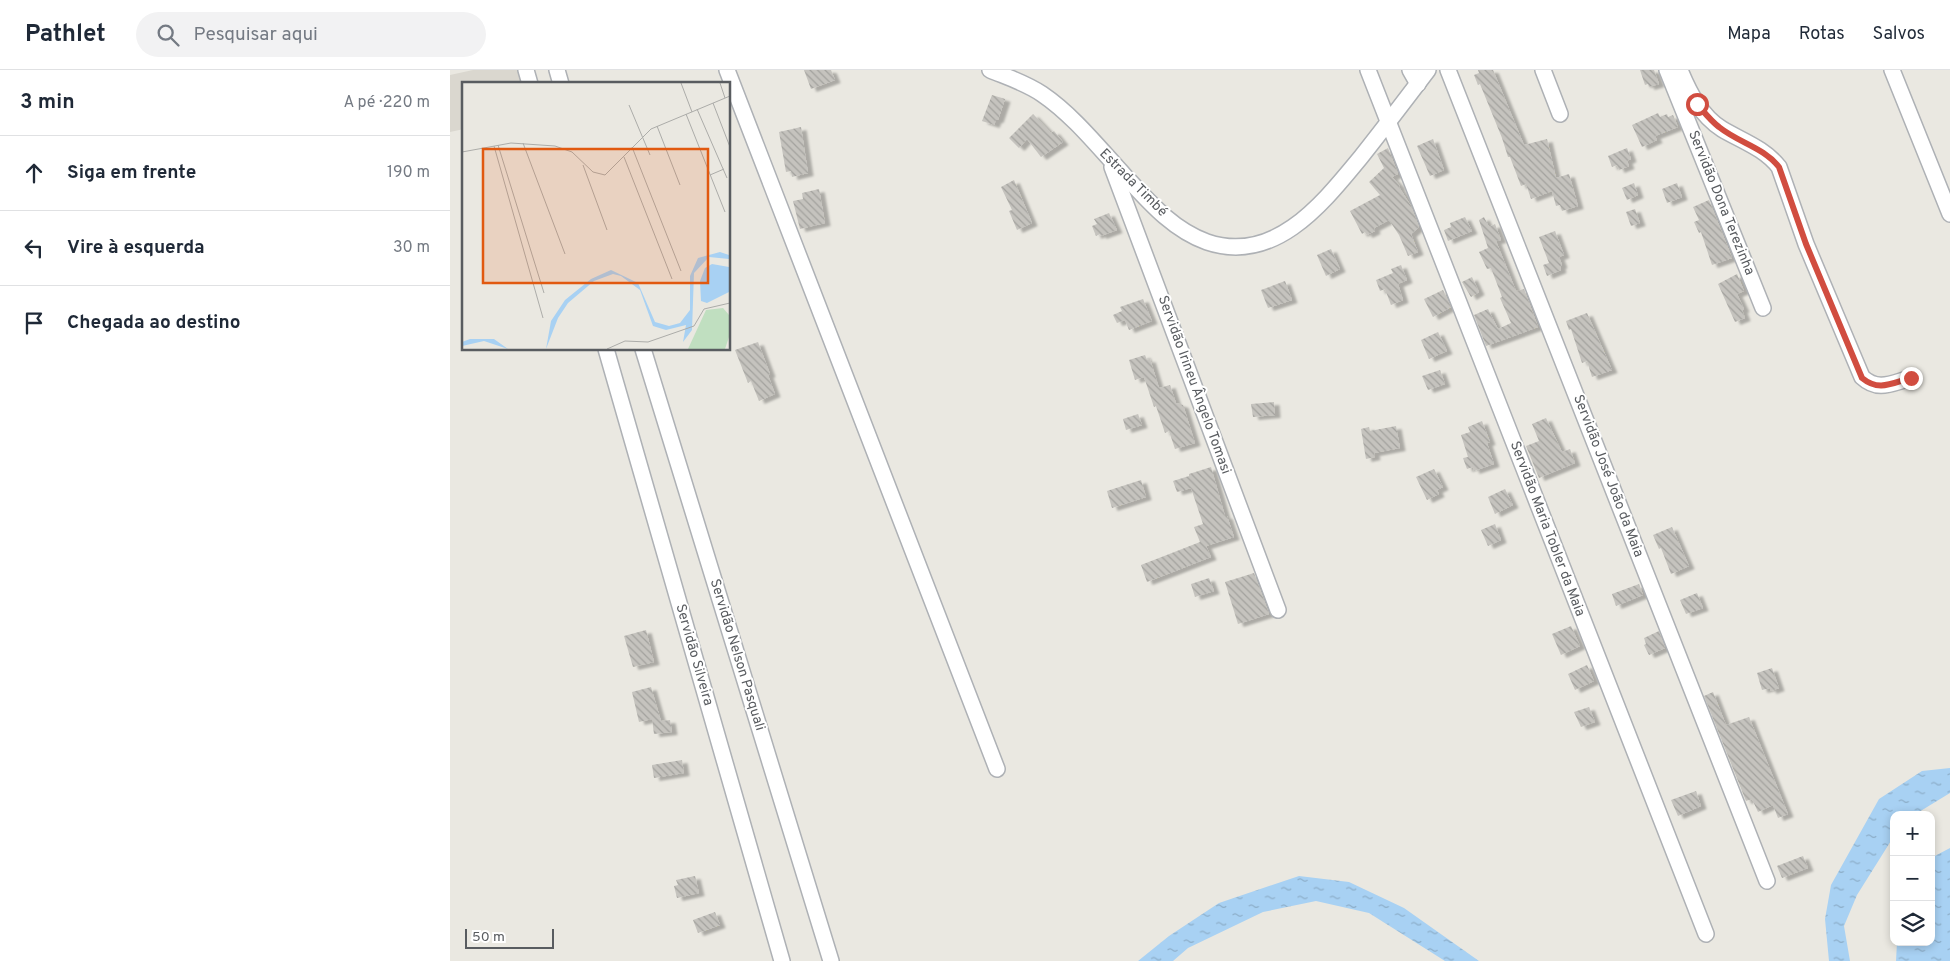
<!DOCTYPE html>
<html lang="pt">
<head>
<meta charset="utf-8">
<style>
  body { margin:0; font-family:Overpass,sans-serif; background:#f2f2f3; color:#1f2937 }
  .controls { position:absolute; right:15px; bottom:15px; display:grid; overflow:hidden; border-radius:10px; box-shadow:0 2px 8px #0003 }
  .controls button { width:45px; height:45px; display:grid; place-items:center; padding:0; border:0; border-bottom:1px solid #e0e1e3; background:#fff; color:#1f2937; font:25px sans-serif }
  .scale { position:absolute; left:15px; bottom:12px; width:89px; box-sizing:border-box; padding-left:5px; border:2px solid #595c60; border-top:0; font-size:14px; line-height:18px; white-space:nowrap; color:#595c60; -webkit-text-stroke:4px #fff; paint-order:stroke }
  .stop { position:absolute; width:15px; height:15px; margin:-11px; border:4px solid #d14d40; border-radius:50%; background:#fff }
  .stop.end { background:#d14d40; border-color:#fff; box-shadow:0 1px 5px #0008 }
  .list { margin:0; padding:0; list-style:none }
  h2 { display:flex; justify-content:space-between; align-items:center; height:65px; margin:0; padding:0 20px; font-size:21px }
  h2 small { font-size:16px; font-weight:400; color:#747a83 }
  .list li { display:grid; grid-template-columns:32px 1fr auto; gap:15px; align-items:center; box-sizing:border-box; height:75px; padding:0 20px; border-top:1px solid #e0e1e3 }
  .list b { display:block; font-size:19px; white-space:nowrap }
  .list em { font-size:16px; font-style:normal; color:#747a83 }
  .icon { flex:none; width:28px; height:28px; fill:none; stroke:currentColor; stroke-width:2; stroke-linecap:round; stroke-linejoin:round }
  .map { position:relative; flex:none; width:1500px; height:891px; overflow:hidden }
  header { display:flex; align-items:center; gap:30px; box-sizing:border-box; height:70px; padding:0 25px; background:#fff; border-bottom:1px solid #e0e1e3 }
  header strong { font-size:24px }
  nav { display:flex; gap:28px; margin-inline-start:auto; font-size:18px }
  .search { width:350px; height:45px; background:#f2f2f3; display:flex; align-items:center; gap:12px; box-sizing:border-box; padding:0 18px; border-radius:28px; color:#747a83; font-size:19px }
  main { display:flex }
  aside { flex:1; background:#fff }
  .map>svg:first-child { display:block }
  .education { fill:#dad7cf }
  .water { fill:url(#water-ripples) }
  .building { fill:url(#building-back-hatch); filter:url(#shadow) }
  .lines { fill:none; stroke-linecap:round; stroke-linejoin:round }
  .minor-casing { stroke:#aeb1b5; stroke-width:18 }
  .minor { stroke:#fff; stroke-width:15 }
  .route { stroke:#d14d40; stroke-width:6 }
  .labels { text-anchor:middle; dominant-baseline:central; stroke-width:4; stroke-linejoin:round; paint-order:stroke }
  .street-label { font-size:14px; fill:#595c60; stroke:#fff }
  .inset-road { fill:none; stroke:#acaca9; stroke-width:1 }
  .view { fill:#e15910; fill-opacity:0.15; stroke:#e15910; stroke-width:2.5 }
  .inset-edge { fill:none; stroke:#595c60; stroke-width:2.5 }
</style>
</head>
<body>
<header>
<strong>Pathlet</strong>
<div class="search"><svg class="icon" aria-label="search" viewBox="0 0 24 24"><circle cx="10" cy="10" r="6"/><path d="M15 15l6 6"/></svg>Pesquisar aqui</div>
<nav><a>Mapa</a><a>Rotas</a><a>Salvos</a></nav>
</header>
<main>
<aside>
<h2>3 min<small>A pé · 220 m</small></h2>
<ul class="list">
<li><svg class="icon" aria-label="ahead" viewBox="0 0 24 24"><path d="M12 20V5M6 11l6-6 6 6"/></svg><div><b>Siga em frente</b></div><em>190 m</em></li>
<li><svg class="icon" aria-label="left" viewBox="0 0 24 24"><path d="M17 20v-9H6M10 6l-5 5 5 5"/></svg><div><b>Vire à esquerda</b></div><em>30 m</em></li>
<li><svg class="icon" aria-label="arrive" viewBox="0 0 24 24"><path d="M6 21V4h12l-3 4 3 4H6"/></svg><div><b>Chegada ao destino</b></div></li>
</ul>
</aside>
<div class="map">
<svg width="1500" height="891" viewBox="0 0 1500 891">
  <defs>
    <pattern id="water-ripples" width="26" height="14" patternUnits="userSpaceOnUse" patternTransform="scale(1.25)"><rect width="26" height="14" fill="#a8d1f3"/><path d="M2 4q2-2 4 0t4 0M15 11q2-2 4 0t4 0" fill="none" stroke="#8cadc8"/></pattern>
    <pattern id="building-back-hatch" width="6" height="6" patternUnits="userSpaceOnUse" patternTransform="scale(1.25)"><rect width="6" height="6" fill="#c5c3be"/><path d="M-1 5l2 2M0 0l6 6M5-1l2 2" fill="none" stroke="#a3a29e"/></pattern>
    <filter id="shadow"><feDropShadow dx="5.5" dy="3" stdDeviation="1" flood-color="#0004"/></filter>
  </defs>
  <rect width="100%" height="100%" fill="#eae8e1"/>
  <polygon class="education" points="23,0 72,0 75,14 14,14 14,59 0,62 0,5"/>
  <g class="water">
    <polygon points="1500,698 1500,723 1464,745 1444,745 1444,766 1407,825 1394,856 1400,891 1379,891 1375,849 1381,815 1429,729 1472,701"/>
    <polygon points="1500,778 1500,891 1446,891 1447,872 1481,872 1481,788"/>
    <polygon points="849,806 899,812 954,838 1029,891 995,891 919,843 866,831 813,842 738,878 723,891 688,891 719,866 769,833"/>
  </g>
  <g class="building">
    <polygon points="354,0 381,0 385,10 361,19"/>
    <polygon points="1028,0 1043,0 1074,75 1097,69 1106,108 1119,104 1128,136 1112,141 1110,135 1106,136 1102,121 1081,129 1076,114 1071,116 1060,87 1058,87 1052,68 1030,14 1028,15 1024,5 1029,3"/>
    <polygon points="1190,0 1204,0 1209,14 1199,17 1198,14 1195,15"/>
    <polygon points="542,25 555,29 548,50 546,50 544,55 532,51"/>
    <polygon points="1208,43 1210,47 1217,44 1218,47 1223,45 1228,57 1205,66 1207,70 1192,77 1182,55"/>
    <polygon points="583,44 601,63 604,61 613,72 591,87 577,69 569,78 559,68"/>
    <polygon points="351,57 358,103 342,107 341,101 336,102 329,62"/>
    <polygon points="983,69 994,100 980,106 967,76"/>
    <polygon points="938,78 948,104 942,107 950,116 949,117 961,136 969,157 961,164 968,182 958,186 949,165 939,150 924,158 925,161 917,165 915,162 912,164 900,141 930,125 919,112 934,98 927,84"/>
    <polygon points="1177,78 1181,89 1177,91 1179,96 1169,100 1167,95 1162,97 1158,86"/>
    <polygon points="564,110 582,153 567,160 559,141 562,140 551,117"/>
    <polygon points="1184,113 1188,125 1177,130 1172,118"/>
    <polygon points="1227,113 1232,127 1217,133 1212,119"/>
    <polygon points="369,119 375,153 350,159 343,131 353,129 352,123"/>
    <polygon points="1259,130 1282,188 1262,195 1251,162 1249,163 1244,152 1249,150 1243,137"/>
    <polygon points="1185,139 1190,153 1181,156 1176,142"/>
    <polygon points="659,143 667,160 651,166 650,164 646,166 642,156 647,154 644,149"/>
    <polygon points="1015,147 1022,161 998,171 994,160 1001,157 1000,153"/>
    <polygon points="1034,147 1039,157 1045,154 1051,170 1046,171 1066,221 1074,219 1088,257 1036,276 1024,245 1038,239 1048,259 1061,253 1050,228 1052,227 1041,198 1037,199 1029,182 1038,178 1029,150"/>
    <polygon points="1105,161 1114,185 1109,187 1112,195 1110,196 1111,200 1097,206 1093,195 1099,193 1089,167"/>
    <polygon points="881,179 890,199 876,206 867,185"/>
    <polygon points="951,195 957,210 948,214 953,230 941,235 935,219 930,221 926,210 943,203 941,199"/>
    <polygon points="1287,204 1294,221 1287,224 1294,239 1292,240 1295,248 1285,252 1268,214"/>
    <polygon points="1022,207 1029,222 1021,227 1012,212"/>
    <polygon points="835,211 842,230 818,238 811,220"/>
    <polygon points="993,220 1001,237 983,247 974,229"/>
    <polygon points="693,229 702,251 679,260 675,250 667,253 663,245 672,241 670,237"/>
    <polygon points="1137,243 1162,300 1142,307 1137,291 1132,293 1121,259 1119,260 1116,251"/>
    <polygon points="988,262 997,281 979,289 971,270"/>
    <polygon points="308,272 320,304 318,305 325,324 309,331 301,311 298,313 285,280"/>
    <polygon points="695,285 697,290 700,289 709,318 720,315 726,333 733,335 745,373 725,379 719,361 715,363 706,336 704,337 694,307 685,310 679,290"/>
    <polygon points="990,300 995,314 978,320 972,306"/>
    <polygon points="824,332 825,345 803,347 801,334"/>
    <polygon points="688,344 692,355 676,360 673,349"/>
    <polygon points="1096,348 1112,382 1120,379 1125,393 1089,408 1076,376 1089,371 1082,354"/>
    <polygon points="1032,351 1040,372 1037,373 1044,394 1024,401 1023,397 1017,399 1013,388 1018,387 1011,365 1020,362 1018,357"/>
    <polygon points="946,356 950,378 924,383 925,387 916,389 911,359 919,357 920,361"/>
    <polygon points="761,397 775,446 777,446 784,467 756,476 761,487 697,512 691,495 750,472 744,457 753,454 741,418 727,422 723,411 739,406 739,404"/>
    <polygon points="984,399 993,417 987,420 989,424 977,430 966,407"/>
    <polygon points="691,410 696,427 662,438 657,421"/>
    <polygon points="1055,419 1063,435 1045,444 1038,427"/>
    <polygon points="1045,454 1051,470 1038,476 1031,460"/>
    <polygon points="1222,457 1239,496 1221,504 1211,478 1209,479 1203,465"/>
    <polygon points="804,503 819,544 788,554 775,512"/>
    <polygon points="759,508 764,521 745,527 741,514"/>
    <polygon points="1189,514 1193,525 1166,536 1162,524"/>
    <polygon points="1247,523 1253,538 1236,544 1230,530"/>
    <polygon points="1121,556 1130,576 1111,585 1102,564"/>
    <polygon points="196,560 204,592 183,597 174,566"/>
    <polygon points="1209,561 1215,578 1199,585 1194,575 1196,574 1194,568"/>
    <polygon points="1137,595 1144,611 1125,620 1118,604"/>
    <polygon points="1322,598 1329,618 1321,621 1320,618 1312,620 1307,603"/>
    <polygon points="201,617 211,651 220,650 222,662 204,664 202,649 189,652 182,622"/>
    <polygon points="1263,622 1276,655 1299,647 1338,744 1328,748 1323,735 1308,742 1302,729 1296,731 1254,626"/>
    <polygon points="1139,637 1145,652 1131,657 1124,642"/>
    <polygon points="232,690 234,703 204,708 202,695"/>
    <polygon points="1246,721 1251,736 1228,746 1221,730"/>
    <polygon points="1353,786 1358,798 1332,808 1327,796"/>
    <polygon points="245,806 249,823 227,828 224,816 228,815 226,810"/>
    <polygon points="265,842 270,855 248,863 243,850"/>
  </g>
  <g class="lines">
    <g class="minor-casing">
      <g id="minor">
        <polyline points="76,0 80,14"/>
        <polyline points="107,0 111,14"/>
        <polyline points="277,0 547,699"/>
        <path d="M540,0C557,7 576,13 592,24C623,45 649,78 675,106C699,132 723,160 757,172C825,195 873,133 911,87C934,58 956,29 978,0"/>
        <polyline points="918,0 1256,864"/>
        <polyline points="960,0 968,14"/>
        <polyline points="998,0 1317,811"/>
        <polyline points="1093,0 1110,44"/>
        <polyline points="1217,0 1313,238"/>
        <path d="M1230,0C1239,22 1251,46 1272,59C1292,71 1314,78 1329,97L1356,174L1412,307C1428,322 1442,313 1461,308"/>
        <polyline points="1442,0 1500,144"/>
        <polyline points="662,97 828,540"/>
        <polyline points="156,279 332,891"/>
        <polyline points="193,279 381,891"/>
      </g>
    </g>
    <use href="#minor" class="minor"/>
  </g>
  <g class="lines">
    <path class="route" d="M1247,34C1254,42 1261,51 1269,57C1289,73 1313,77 1329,97L1356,174L1412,308C1429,322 1442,313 1461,308"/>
  </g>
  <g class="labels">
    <g class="street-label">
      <text transform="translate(683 113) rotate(45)">Estrada Timbé</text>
      <text transform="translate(1271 133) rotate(68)">Servidão Dona Terezinha</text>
      <text transform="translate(744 315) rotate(70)">Servidão Irineu Ângelo Tomasi</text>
      <text transform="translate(1158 406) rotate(69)">Servidão José João da Maia</text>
      <text transform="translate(1097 459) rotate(69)">Servidão Maria Tobler da Maia</text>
      <text transform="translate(244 585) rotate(74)">Servidão Silveira</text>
      <text transform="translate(287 585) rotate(73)">Servidão Nelson Pasquali</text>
    </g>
  </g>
  <g transform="translate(12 12)">
    <rect width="268" height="268" fill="#eae8e1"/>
    <path d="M261,226L267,233V255L263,267H226L244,228Z" fill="#c0dfc0"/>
    <path d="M258,170L267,173V177L247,175L232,191L230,248L221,260L224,243L204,248L191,244L178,208L159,194L151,192L132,199L106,221L96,236L84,267L89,239L103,218L129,197L149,188L176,201L193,240L207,244L218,241L228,228V194L236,176ZM250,182L267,185V210L245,221L239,219L238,199L243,186ZM8,257H32L46,267L22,259L0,264V260Z" fill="#a8d1f3"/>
    <path class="inset-road" d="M219,1L230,30M258,1L263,16M251,21L268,65M167,23L188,73M235,27L265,96M224,32L263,130M195,44L218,103M61,61L103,172M36,63L82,211M32,64L81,236M170,65L219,189M0,70L49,61L93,64L110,70L131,90L143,93L189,47L268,14M162,75L210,197M121,83L145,148M248,93L262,87M145,267L163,259L186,260L232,244L242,227L268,221"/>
    <path class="view" d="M21,67H246V201H21Z"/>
    <rect width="268" height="268" class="inset-edge"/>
  </g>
</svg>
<div class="controls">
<button>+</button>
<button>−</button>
<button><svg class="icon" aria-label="layers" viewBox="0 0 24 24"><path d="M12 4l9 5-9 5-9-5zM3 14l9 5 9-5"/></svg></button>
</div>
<div class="scale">50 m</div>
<div class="stop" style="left:1247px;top:34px"></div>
<div class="stop end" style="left:1461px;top:308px"></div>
</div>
</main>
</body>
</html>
